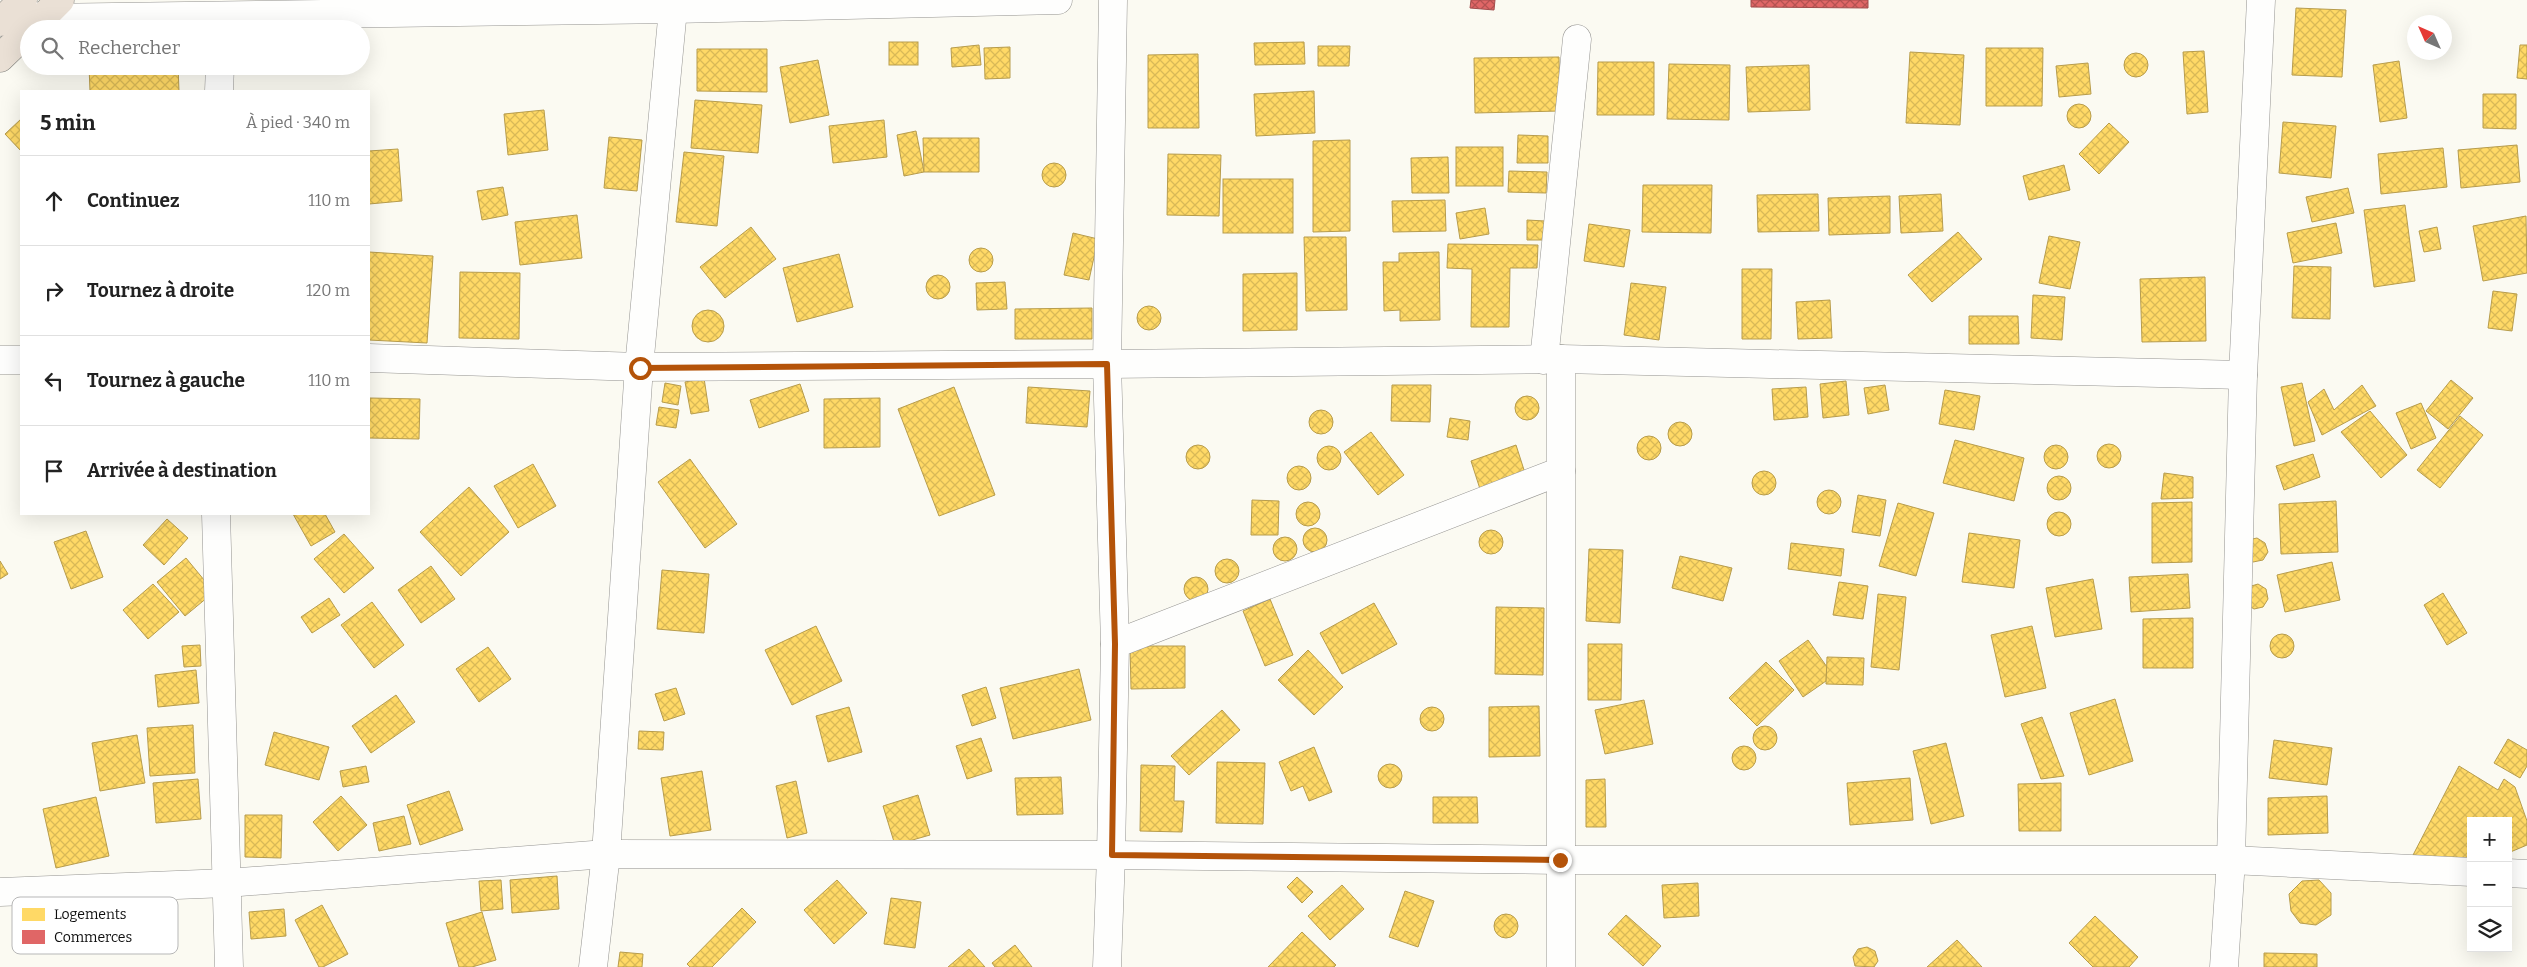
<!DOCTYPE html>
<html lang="fr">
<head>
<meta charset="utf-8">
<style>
  body { margin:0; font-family:Bitter,serif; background:#f6f6f6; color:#222 }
  .controls { position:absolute; right:15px; bottom:15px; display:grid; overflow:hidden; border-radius:0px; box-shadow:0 5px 20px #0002 }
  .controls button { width:45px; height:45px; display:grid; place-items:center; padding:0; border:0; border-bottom:1px solid #e0e0e0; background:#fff; color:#222; font:25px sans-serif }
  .compass { position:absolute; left:2407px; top:15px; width:45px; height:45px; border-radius:50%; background:#fff; box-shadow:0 5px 20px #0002; rotate:315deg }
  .stop { position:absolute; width:15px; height:15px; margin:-11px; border:4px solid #b45309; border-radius:50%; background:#fff }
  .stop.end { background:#b45309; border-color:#fff; box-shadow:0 1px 5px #0008 }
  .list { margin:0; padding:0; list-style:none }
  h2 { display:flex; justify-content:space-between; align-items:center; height:65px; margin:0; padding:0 20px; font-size:21px }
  h2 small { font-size:16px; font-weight:400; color:#767676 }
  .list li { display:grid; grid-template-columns:32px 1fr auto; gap:15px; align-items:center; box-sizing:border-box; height:90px; padding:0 20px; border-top:1px solid #e0e0e0 }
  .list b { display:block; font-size:19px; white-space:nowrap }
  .list em { font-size:16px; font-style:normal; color:#767676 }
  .icon { flex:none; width:28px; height:28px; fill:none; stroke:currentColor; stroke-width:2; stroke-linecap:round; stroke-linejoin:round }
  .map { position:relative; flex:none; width:2527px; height:967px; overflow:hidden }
  .search { position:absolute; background:#fff; box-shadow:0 5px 20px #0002; left:20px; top:20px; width:350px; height:55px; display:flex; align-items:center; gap:12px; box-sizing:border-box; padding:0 18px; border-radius:28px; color:#767676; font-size:19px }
  .panel { position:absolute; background:#fff; box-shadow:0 5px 20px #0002; left:20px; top:90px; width:350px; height:425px; border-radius:0px }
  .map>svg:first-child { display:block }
  .homes { fill:url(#homes-cross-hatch); stroke:#b79c4c }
  .shops { fill:url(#shops-cross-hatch); stroke:#a14c4c }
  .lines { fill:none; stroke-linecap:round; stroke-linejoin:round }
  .minor-casing { stroke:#959491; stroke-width:29 }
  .highway-casing { stroke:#82827e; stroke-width:29 }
  .minor { stroke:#fefefd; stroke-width:28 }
  .highway { stroke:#eae0d5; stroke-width:28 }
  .route { stroke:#b45309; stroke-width:6 }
  .key { fill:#fff; stroke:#b7b7b7; stroke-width:1 }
  .key-label { font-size:14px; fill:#0e0e0e }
</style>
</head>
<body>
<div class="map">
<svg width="2527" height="967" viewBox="0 0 2527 967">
  <defs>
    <pattern id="homes-cross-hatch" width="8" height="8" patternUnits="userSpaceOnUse" patternTransform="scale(1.25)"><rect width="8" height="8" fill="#ffd966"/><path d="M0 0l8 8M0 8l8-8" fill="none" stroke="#d9b957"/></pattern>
    <pattern id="shops-cross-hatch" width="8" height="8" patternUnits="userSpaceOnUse" patternTransform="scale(1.25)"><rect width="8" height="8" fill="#e06666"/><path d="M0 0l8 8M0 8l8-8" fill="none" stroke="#b45252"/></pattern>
  </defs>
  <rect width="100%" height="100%" fill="#fbfaf2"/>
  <g class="homes">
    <polygon points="2296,8 2346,10 2342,77 2292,75"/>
    <rect x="889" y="42" width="29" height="23"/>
    <polygon points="1304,42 1305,64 1255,65 1254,43"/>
    <polygon points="979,45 981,65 952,67 951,48"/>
    <polygon points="2520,45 2527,45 2527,79 2517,78"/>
    <polygon points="1318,46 1350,46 1349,66 1318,66"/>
    <polygon points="1010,47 1010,78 985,79 984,48"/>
    <polygon points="1986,48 2043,48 2042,106 1986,106"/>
    <polygon points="697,49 767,49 767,92 697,91"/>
    <polygon points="2204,51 2208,112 2187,114 2183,52"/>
    <polygon points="1910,52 1964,55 1960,125 1906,123"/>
    <circle cx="2136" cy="65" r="12"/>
    <polygon points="1198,54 1199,128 1148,128 1148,55"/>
    <polygon points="1559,57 1560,111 1475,113 1474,58"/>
    <polygon points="818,60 829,115 790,123 780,67"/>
    <polygon points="2399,61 2407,118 2380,122 2373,65"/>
    <polygon points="1598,62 1654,62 1654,115 1597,115"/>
    <polygon points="2088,63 2091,94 2059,97 2056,66"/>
    <polygon points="1669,64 1730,65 1729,120 1667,119"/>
    <polygon points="1809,65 1810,110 1748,112 1746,67"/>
    <polygon points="89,66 178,66 179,91 90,91"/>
    <polygon points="1314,91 1315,133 1256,136 1254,94"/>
    <polygon points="2483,94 2516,94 2516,129 2483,128"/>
    <polygon points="695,100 762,105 758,153 691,148"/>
    <circle cx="2079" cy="116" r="12"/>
    <polygon points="544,110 548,150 508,155 504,114"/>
    <polygon points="21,119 21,151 5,134"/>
    <polygon points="884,120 887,157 833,163 829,126"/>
    <polygon points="2283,122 2336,126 2331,178 2279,173"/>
    <polygon points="2109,123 2129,142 2099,174 2079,154"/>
    <polygon points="916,131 924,172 904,176 897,135"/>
    <polygon points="1518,135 1548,136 1548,163 1517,163"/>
    <polygon points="609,137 642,140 637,191 604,188"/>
    <polygon points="923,138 979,138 979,172 924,172"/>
    <polygon points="1350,140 1350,231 1313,232 1313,141"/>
    <polygon points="2517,145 2520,182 2461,188 2458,150"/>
    <rect x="1456" y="147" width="47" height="39"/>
    <polygon points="2443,148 2447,187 2381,194 2378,154"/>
    <polygon points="398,149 402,201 369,204 369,151"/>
    <polygon points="684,152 724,156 717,226 676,222"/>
    <polygon points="1168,154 1221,155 1219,216 1167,215"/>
    <polygon points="1448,157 1449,193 1412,193 1411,158"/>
    <circle cx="1054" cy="175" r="12"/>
    <polygon points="2064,165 2070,190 2029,200 2023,176"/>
    <polygon points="1509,171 1547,172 1546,193 1508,192"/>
    <rect x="1223" y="179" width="70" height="54"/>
    <polygon points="1643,185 1712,185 1711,233 1642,232"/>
    <polygon points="503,187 508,215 482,220 477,191"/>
    <polygon points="2348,188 2354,213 2312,222 2306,197"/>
    <polygon points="1818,194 1819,231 1758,232 1757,195"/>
    <polygon points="1941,194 1943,231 1901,233 1899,196"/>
    <polygon points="1890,196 1890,233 1829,235 1828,198"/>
    <polygon points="1445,200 1446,231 1393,232 1392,201"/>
    <polygon points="2405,205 2415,281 2374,287 2364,210"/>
    <polygon points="1485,208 1489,234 1460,239 1456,213"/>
    <polygon points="577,215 582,258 520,265 515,222"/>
    <polygon points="2526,216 2527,273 2483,281 2473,226"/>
    <polygon points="1527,220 1545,221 1544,240 1527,240"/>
    <polygon points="2336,223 2342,253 2293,263 2287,233"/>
    <polygon points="1589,224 1630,230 1624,267 1584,261"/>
    <polygon points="751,227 776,259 725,298 700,267"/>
    <polygon points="2437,227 2441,249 2424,252 2419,231"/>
    <polygon points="1958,232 1982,259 1932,302 1908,275"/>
    <polygon points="1073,233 1098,239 1089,280 1064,275"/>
    <polygon points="2049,236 2080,242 2070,289 2039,283"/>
    <polygon points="1304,237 1346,237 1347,310 1306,311"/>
    <polygon points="1448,244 1538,245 1537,268 1510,268 1509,327 1471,327 1472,269 1447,268"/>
    <circle cx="981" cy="260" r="12"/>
    <polygon points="369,252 433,256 427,343 369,340"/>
    <polygon points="1439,252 1440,320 1400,321 1400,310 1384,311 1383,262 1399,262 1399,253"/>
    <polygon points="839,254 853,307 797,322 783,268"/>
    <polygon points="2294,266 2331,267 2330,319 2292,318"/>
    <polygon points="1742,269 1772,269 1771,339 1742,339"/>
    <polygon points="460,272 520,273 519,339 459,338"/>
    <polygon points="1297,273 1297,330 1243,331 1243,274"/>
    <circle cx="938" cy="287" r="12"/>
    <polygon points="2205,277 2206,341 2142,342 2140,279"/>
    <polygon points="1005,282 1007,309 977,310 976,283"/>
    <polygon points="1631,283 1666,287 1659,340 1624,335"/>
    <polygon points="2493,291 2517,294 2512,331 2488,328"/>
    <polygon points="2033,295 2065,297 2062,340 2031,338"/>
    <polygon points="1830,300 1832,338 1798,339 1796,302"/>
    <circle cx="1149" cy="318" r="12"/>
    <polygon points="1092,308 1092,339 1015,339 1015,309"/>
    <circle cx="708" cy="326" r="16"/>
    <polygon points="1969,316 2018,316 2019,344 1969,344"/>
    <polygon points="704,378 709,411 691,414 685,382"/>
    <polygon points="2451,380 2473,398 2448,429 2426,411"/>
    <polygon points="1846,381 1849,415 1823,418 1820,384"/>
    <polygon points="665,383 681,386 678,405 662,402"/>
    <polygon points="2302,383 2315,441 2294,446 2281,387"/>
    <polygon points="800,384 809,411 759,428 750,400"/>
    <polygon points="1392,385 1431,385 1430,422 1391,421"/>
    <polygon points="1885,385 1889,410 1868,414 1864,388"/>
    <polygon points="2362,385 2376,406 2322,435 2308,402 2324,389 2334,410"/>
    <polygon points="954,387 995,495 939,516 898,409"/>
    <polygon points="1028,387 1090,391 1087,427 1026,423"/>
    <polygon points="1806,387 1808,417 1774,420 1772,389"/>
    <polygon points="1945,390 1980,396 1974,430 1939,424"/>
    <circle cx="1527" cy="408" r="12"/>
    <polygon points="370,398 420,399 419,439 369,438"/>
    <polygon points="880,398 880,447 824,448 824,399"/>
    <polygon points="2421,403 2436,438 2411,449 2396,413"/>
    <polygon points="659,407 679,410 676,428 656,425"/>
    <circle cx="1321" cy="422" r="12"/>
    <polygon points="2370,411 2407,455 2381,478 2341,432"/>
    <polygon points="2460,416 2483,435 2440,488 2417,470"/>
    <polygon points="1450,418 1470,421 1468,440 1447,437"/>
    <circle cx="1680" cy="434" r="12"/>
    <polygon points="1371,432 1404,475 1378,495 1344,452"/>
    <circle cx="1649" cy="448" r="12"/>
    <polygon points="1955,440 2024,458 2014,501 1943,483"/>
    <circle cx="2109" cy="456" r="12"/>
    <polygon points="1516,445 1525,473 1480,489 1471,461"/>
    <circle cx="2056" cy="457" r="12"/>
    <circle cx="1198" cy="457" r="12"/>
    <circle cx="1329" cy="458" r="12"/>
    <polygon points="2313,454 2320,477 2284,490 2276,466"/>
    <polygon points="690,459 737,524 705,548 658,482"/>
    <polygon points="533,464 556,506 518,528 494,486"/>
    <circle cx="1299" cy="478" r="12"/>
    <circle cx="1764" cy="483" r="12"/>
    <polygon points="2164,473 2193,477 2193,498 2161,499"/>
    <circle cx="2059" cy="488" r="12"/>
    <polygon points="469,487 509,532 461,576 420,532"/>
    <circle cx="1829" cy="502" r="12"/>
    <polygon points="1858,495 1886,500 1880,536 1852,532"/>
    <polygon points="1252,500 1279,501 1278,535 1251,535"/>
    <polygon points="2336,501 2338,552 2281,554 2279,504"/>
    <polygon points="2192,502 2192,562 2152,563 2152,503"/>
    <circle cx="1308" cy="514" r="12"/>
    <polygon points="1898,503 1934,513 1916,576 1879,566"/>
    <circle cx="2059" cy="524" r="12"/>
    <polygon points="293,514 325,514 335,532 311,546"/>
    <polygon points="167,519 188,538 164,565 143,545"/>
    <circle cx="1315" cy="540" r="12"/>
    <circle cx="1491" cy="542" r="12"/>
    <polygon points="86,531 103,577 71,589 54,542"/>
    <polygon points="1969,533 2020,540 2014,588 1962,582"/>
    <polygon points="344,534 374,568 344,593 314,559"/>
    <circle cx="1285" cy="549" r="12"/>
    <polygon points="2257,538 2265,543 2268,552 2263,560 2253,562 2245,558 2248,540"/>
    <polygon points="1791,543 1844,549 1841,576 1788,569"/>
    <polygon points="1589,549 1623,550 1620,623 1586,621"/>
    <polygon points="1680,556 1732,568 1723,601 1672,588"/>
    <polygon points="186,558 214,592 185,616 157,582"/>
    <circle cx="1227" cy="571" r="12"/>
    <polygon points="0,561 8,574 0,579"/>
    <polygon points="2332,562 2340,600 2285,612 2277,575"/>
    <polygon points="431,566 455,599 421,623 398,590"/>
    <polygon points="662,570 709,574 704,633 657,629"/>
    <polygon points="2188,574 2190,608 2131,612 2129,577"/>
    <circle cx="1196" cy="589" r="12"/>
    <polygon points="2093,579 2102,629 2055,637 2046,588"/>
    <polygon points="1839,582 1868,586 1863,619 1833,615"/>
    <polygon points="153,584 179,612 148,639 123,610"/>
    <polygon points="2258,584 2266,589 2268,599 2263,607 2254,609 2246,604 2248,587"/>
    <polygon points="2443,593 2467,633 2447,645 2424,605"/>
    <polygon points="1878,594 1906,597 1899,670 1871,667"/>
    <polygon points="329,598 340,615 312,633 301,617"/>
    <polygon points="1270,599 1293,655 1265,666 1243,611"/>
    <polygon points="372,602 404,645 374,668 341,625"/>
    <polygon points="1374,603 1397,644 1342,674 1320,633"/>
    <polygon points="1496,607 1544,608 1543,675 1495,674"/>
    <polygon points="2193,618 2193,668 2143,668 2143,619"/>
    <polygon points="816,626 842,681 792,705 765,650"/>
    <polygon points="2032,626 2046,688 2005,697 1991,635"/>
    <circle cx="2282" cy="646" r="12"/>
    <polygon points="1808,640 1827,667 1826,681 1803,697 1779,661"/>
    <polygon points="1588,644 1622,644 1621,700 1588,700"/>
    <polygon points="200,645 201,666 184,667 182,646"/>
    <polygon points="1130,646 1185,646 1185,688 1131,689"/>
    <polygon points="488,647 511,679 479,702 456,669"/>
    <polygon points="1308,650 1343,687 1314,715 1278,680"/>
    <polygon points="1827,657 1864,658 1863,685 1826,684"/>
    <polygon points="1766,662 1794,690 1757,726 1729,698"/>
    <polygon points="1079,669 1091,720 1013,739 1000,688"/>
    <polygon points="196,670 199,703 158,707 155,675"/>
    <polygon points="986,687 996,718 972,726 962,695"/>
    <polygon points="676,688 685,714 664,721 655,694"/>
    <polygon points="396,695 415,722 371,753 352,726"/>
    <polygon points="2115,699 2133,761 2089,775 2070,713"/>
    <polygon points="1644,700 1653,744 1605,754 1595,710"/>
    <polygon points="1539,706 1540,756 1489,757 1489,707"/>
    <polygon points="849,707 862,752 828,762 816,716"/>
    <circle cx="1432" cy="719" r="12"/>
    <polygon points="1222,710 1240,730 1189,775 1171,756"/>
    <polygon points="2042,717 2064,776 2041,779 2021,724"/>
    <polygon points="193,725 195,773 150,776 147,728"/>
    <circle cx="1765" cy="738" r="12"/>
    <polygon points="639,731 664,732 663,750 638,749"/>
    <polygon points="274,732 329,747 319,780 265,765"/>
    <polygon points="137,735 145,783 100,791 92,743"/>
    <polygon points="981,738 992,771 967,779 956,746"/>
    <polygon points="2508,739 2527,750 2527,766 2520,778 2494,763"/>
    <polygon points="2274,740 2332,748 2327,785 2269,778"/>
    <polygon points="1946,743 1964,816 1931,824 1913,751"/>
    <circle cx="1744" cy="758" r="12"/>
    <polygon points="1314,747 1332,792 1309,801 1303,786 1291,791 1279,762"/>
    <polygon points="1217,762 1265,763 1263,824 1216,823"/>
    <circle cx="1390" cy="776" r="12"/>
    <polygon points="1141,765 1175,766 1174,801 1184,801 1182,832 1140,831"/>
    <polygon points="366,766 369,782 343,787 340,771"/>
    <polygon points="2459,766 2498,790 2504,779 2515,787 2527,821 2527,845 2508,853 2508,821 2471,821 2471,862 2412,857"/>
    <polygon points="702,771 711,830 670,836 661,778"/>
    <polygon points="1061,777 1063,814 1017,815 1015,778"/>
    <polygon points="1910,778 1913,820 1850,825 1847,783"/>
    <polygon points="198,779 201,819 156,823 153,783"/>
    <polygon points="1605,779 1606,827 1586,827 1586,780"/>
    <polygon points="796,781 807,833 787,838 776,786"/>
    <polygon points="2061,783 2061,831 2019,831 2018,784"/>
    <polygon points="449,791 463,830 420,845 407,805"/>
    <polygon points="918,795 930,835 895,845 883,806"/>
    <polygon points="341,796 367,825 338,851 313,822"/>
    <polygon points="2327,796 2328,833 2268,835 2268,798"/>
    <polygon points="96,797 109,856 56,868 43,809"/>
    <polygon points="1433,797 1477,797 1478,823 1433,823"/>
    <polygon points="245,815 282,815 281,858 245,857"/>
    <polygon points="404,816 411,844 379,851 373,823"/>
    <polygon points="557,876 559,909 512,913 510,880"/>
    <polygon points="1297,877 1313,892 1302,903 1287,887"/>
    <polygon points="501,880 503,909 481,911 479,881"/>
    <polygon points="837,880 867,913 834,944 804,910"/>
    <polygon points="2319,880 2331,893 2331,915 2316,925 2300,923 2291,911 2289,894 2302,881"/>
    <polygon points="1698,883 1699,916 1664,918 1662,885"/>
    <polygon points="1342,885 1364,909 1330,940 1308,916"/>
    <polygon points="1405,891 1434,901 1418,947 1389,937"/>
    <polygon points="891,898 921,902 915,948 884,944"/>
    <polygon points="322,905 348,954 323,967 319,967 295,920"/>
    <polygon points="742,908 756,922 712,967 690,967 687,964"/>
    <polygon points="284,909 286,936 251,939 249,912"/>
    <polygon points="482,912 496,960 472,967 459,967 446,923"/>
    <circle cx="1506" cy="926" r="12"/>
    <polygon points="1626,915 1661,946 1643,966 1608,934"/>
    <polygon points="2095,916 2138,957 2129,967 2093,967 2069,943"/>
    <polygon points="1302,932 1336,965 1334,967 1268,967"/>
    <polygon points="1957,940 1982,967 1927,967"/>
    <polygon points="1015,945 1032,967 995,967 992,963"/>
    <polygon points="1867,947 1875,951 1878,961 1874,967 1855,966 1853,957 1858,949"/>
    <polygon points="969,949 985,967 948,967"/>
    <polygon points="620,952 643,954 642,967 618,967"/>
    <polygon points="2264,953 2317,954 2317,967 2264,967"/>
  </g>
  <g class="shops">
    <polygon points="1471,0 1495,0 1494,10 1470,8"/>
    <polygon points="1751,0 1868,0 1868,8 1751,7"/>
  </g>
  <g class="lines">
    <g class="minor-casing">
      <g id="minor">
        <polyline points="1113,0 1107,364 1561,359 2243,375"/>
        <polyline points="25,14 42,18 673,9 1058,0"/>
        <polyline points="219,91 220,66"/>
        <polyline points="369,358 639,367 1107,364 1115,644"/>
        <polyline points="0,360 21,360"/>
        <polyline points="1544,360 1577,39"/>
        <polyline points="216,514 229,967"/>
        <polyline points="2508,873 2527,874"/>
        <polyline points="0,892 227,883 606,854 1111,855 1560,860 2231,860 2471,872"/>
        <polyline points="593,967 606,854 639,367 673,9"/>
        <polyline points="1107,967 1111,855 1115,644 1561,471"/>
        <polyline points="1561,967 1561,359"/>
        <polyline points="2224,967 2231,860 2243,375 2261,0"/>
      </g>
    </g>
    <g class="highway-casing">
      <g id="highway">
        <polyline points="0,22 23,0"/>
        <polyline points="31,29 60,0"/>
        <polyline points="0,58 29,30"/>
      </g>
    </g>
    <use href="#minor" class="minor"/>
    <use href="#highway" class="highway"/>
  </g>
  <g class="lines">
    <polyline class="route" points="640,368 1107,364 1115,644 1112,855 1560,860"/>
  </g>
  <rect x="12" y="897" width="166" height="57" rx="8" class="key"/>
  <rect x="22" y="908" width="23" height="13" fill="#ffd966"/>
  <rect x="22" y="930" width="23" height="14" fill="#e06666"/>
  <g class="key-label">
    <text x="54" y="919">Logements</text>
    <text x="54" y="942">Commerces</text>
  </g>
</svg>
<div class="controls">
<button>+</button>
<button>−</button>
<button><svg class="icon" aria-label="layers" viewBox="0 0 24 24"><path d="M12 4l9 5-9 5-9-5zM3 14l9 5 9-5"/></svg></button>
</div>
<svg class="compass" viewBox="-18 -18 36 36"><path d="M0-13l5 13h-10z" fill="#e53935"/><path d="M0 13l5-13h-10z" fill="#767676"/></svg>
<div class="stop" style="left:640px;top:368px"></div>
<div class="stop end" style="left:1560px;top:860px"></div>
<div class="search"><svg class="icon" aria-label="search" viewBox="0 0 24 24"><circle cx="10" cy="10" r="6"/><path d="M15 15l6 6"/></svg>Rechercher</div>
<section class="panel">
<h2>5 min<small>À pied · 340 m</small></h2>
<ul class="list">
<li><svg class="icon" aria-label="ahead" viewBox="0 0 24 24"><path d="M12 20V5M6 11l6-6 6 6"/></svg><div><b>Continuez</b></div><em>110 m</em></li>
<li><svg class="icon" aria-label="right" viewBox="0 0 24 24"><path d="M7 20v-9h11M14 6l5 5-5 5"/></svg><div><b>Tournez à droite</b></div><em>120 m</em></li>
<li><svg class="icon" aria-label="left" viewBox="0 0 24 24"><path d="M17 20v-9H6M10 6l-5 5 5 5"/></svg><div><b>Tournez à gauche</b></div><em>110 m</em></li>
<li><svg class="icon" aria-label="arrive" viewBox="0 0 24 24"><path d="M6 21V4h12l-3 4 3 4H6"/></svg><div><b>Arrivée à destination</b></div></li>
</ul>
</section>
</div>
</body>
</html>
